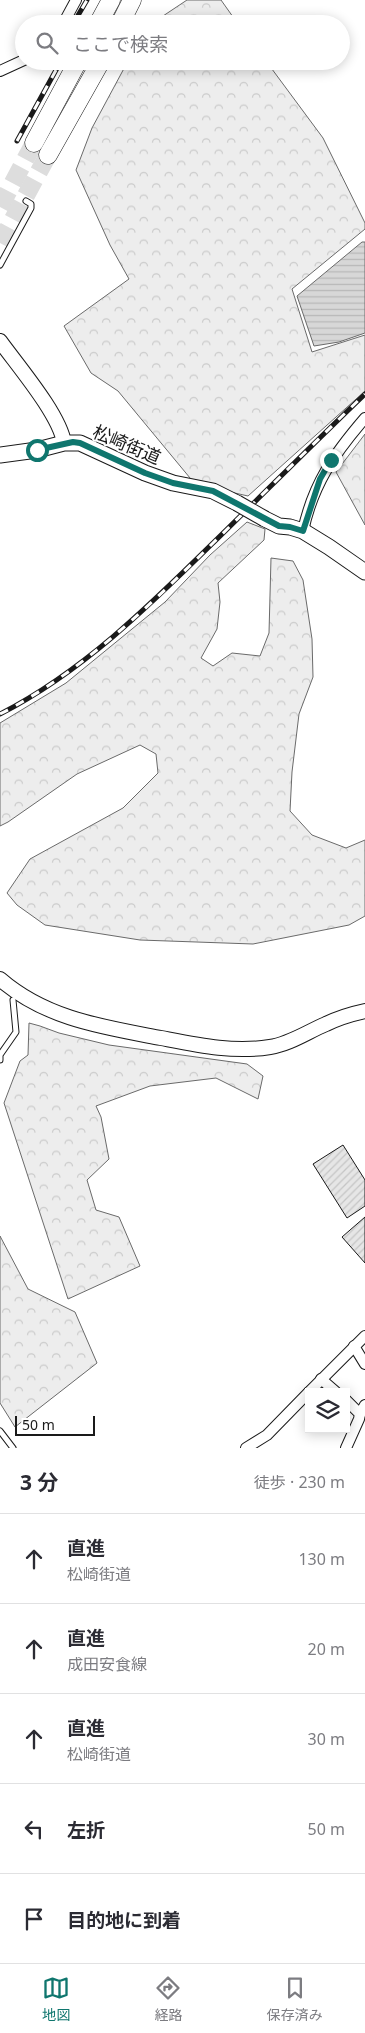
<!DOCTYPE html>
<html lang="ja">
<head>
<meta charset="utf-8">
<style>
  body { margin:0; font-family:"Noto Sans","Noto Sans JP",sans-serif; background:#f2f2f3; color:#2b2b33 }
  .controls { position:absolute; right:15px; bottom:15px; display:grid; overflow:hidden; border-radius:0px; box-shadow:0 2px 12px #0003 }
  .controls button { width:45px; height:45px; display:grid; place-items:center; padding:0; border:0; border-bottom:1px solid #e1e1e2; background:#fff; color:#2b2b33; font:25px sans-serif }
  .scale { position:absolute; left:15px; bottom:12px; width:80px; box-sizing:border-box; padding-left:5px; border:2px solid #1a1a1a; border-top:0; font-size:14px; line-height:18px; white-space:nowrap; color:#1a1a1a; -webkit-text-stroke:4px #fff; paint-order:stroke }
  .stop { position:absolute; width:15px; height:15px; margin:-11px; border:4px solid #0f766e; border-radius:50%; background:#fff }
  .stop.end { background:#0f766e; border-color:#fff; box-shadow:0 1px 5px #0008 }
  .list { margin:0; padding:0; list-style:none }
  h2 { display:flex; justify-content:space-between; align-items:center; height:65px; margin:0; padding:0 20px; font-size:21px }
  h2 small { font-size:16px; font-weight:400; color:#7c7c81 }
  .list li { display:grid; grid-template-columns:32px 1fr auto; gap:15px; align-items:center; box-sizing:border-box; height:90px; padding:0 20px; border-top:1px solid #e1e1e2 }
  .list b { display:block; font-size:19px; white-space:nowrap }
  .list p { margin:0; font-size:16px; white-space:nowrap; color:#7c7c81 }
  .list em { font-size:16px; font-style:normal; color:#7c7c81 }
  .icon { flex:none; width:28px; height:28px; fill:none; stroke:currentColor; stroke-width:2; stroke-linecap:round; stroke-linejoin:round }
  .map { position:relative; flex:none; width:365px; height:1448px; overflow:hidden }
  .search { position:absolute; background:#fff; box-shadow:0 2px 12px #0003; left:15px; right:15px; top:15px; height:55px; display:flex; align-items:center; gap:12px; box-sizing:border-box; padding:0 18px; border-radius:28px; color:#7c7c81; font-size:19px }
  .sheet { height:515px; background:#fff }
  nav { display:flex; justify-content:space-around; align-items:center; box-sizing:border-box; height:70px; border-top:1px solid #e1e1e2; background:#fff; font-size:14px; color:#7c7c81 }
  nav a { display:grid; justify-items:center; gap:2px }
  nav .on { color:#0f766e }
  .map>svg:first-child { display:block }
  .forest { fill:url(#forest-crowns); stroke:#6a6a6a }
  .water { fill:url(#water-rules); stroke:#6a6a6a }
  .building { fill:url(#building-hatch); stroke:#1a1a1a }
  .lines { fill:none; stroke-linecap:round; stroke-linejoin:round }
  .highway-tunnel { stroke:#ddd; stroke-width:18; stroke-dasharray:18 9; stroke-linecap:butt }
  .lane-casing { stroke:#1a1a1a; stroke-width:7 }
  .street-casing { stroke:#1a1a1a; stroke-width:12 }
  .secondary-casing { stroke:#1a1a1a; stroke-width:16 }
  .primary-casing { stroke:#1a1a1a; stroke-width:17 }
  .highway-casing { stroke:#1a1a1a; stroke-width:19 }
  .lane { stroke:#fff; stroke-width:5 }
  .street { stroke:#fff; stroke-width:10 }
  .secondary { stroke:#fff; stroke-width:14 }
  .primary { stroke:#fff; stroke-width:15 }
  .highway { stroke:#fff; stroke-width:18 }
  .rail-casing { stroke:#1a1a1a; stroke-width:5 }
  .rail { stroke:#fff; stroke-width:3; stroke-dasharray:9; stroke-linecap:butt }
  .primary-bridge-casing { stroke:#1a1a1a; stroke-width:17; stroke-linecap:butt }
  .primary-bridge { stroke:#fff; stroke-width:15 }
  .route { stroke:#0f766e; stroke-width:6 }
  .labels { text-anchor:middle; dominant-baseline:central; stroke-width:4; stroke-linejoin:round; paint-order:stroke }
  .street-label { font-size:18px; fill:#1a1a1a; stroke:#fff }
</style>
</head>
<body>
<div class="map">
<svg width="365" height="1448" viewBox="0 0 365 1448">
  <defs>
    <pattern id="forest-crowns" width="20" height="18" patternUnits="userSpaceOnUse" patternTransform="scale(1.25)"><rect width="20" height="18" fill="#ededed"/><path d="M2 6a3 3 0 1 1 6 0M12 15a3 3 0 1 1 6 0" fill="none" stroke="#cbcbcb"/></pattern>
    <pattern id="water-rules" width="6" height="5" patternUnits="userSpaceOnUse" patternTransform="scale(1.25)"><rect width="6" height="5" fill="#d7d7d7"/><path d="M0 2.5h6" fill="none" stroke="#b8b8b8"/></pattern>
    <pattern id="building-hatch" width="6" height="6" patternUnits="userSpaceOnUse" patternTransform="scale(1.25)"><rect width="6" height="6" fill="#e6e6e6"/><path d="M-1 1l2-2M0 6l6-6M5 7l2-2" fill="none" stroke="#c5c5c5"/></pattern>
  </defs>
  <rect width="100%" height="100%" fill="#fff"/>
  <g class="forest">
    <polygon points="187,0 221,0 238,24 151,24"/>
    <polygon points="128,61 266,61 323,138 365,223 365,229 292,289 312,352 365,335 365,391 248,496 195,484 118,391 91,373 64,326 129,279 110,245 76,170 92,128"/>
    <polygon points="365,434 365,525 336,472"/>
    <polygon points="247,522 265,529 264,540 218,583 220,602 217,629 201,658 213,666 232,653 260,656 269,633 271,558 293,561 303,580 312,639 313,677 299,714 292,772 290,811 312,835 346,848 365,840 365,916 349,925 253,944 140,940 45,925 17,905 7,893 30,859 123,808 158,773 156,754 140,745 77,774 8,822 0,826 0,723 66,683 165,602 210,555"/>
    <polygon points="29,1023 40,1026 59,1033 109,1045 247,1064 263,1076 258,1099 216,1078 150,1086 96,1106 101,1117 109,1159 87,1180 96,1210 119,1217 140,1266 68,1299 4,1103 20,1061 28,1055"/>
    <polygon points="0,1236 28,1289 75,1312 97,1363 15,1427 0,1403"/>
  </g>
  <polygon class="water" points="362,242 365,242 365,333 339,342 314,346 297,296"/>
  <g class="building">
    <polygon points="343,1145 365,1180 365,1206 347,1218 313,1164"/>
    <polygon points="365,1217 365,1263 342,1237"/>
  </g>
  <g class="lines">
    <g class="highway-tunnel">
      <polyline points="0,207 34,143"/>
      <polyline points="0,243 48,155"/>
    </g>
    <g class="lane-casing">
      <g id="lane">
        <polyline points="0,265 31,208 31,204 26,201"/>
        <polyline points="0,1060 0,1055 16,1032 13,1000"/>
        <polyline points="0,1431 13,1448"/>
      </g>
    </g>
    <g class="street-casing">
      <g id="street">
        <polyline points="63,24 76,0"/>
        <polyline points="0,71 24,60"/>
        <path d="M303,531C313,484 334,454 365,418"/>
        <polyline points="354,1346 365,1364"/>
        <polyline points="321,1379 336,1392"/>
        <polyline points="309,1392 365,1336"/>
        <polyline points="360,1414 365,1405"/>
        <polyline points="246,1448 267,1435 309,1392"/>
        <polyline points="346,1448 359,1419 360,1414 346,1400"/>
      </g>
    </g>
    <g class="secondary-casing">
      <g id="secondary">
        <path d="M0,341C18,366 60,415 64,443"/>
        <path d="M0,979C46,1019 103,1027 161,1038C197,1045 233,1053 270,1047C290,1044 307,1032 326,1024C338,1018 351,1014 365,1011"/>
      </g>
    </g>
    <g class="primary-casing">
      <g id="primary">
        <polyline points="0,455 37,450 64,443 80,443 145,473 173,483 213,491 237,503"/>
        <polyline points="265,519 279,526 290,527 303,531 329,547 365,572"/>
      </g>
    </g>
    <g class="highway-casing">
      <g id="highway">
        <polyline points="98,24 111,0"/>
        <polyline points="120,24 132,0"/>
        <polyline points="34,143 78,61"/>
        <polyline points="48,155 101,61"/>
      </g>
    </g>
    <use href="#lane" class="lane"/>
    <use href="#street" class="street"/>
    <use href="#secondary" class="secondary"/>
    <use href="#primary" class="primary"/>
    <use href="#highway" class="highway"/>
    <g class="rail-casing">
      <g id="rail">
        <polyline points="73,24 87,0"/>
        <polyline points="17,141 61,61"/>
        <path d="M0,714C82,672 148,607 213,543C264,493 314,443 365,394"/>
      </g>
    </g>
    <use href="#rail" class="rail"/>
    <g class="primary-bridge-casing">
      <polyline id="primary-bridge" points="237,503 265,519"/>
    </g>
    <use href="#primary-bridge" class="primary-bridge"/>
  </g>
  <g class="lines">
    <polyline class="route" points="37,450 73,442 80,443 145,473 173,483 213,491 279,526 290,527 303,531 320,479 331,460"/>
  </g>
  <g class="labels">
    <g class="street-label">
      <text transform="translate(127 444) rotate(23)">松崎街道</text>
    </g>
  </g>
</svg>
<div class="controls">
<button><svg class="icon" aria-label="layers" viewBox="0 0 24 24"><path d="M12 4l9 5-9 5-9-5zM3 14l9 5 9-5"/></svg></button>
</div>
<div class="scale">50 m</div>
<div class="stop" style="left:37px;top:450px"></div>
<div class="stop end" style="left:331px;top:460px"></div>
<div class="search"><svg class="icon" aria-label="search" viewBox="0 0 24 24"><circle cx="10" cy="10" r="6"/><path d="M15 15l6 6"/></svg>ここで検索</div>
</div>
<section class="sheet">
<h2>3 分<small>徒歩 · 230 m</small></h2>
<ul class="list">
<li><svg class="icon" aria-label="ahead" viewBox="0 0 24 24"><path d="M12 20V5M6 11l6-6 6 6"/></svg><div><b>直進</b><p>松崎街道</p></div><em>130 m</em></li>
<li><svg class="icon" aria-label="ahead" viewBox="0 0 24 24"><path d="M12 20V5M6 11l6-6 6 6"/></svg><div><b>直進</b><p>成田安食線</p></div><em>20 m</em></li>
<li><svg class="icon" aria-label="ahead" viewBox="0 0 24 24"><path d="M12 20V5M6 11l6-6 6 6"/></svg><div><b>直進</b><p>松崎街道</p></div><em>30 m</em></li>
<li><svg class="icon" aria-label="left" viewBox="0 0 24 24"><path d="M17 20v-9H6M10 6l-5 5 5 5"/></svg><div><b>左折</b></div><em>50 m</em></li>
<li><svg class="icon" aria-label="arrive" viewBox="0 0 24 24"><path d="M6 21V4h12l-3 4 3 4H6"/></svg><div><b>目的地に到着</b></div></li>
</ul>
</section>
<nav>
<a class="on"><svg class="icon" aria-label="map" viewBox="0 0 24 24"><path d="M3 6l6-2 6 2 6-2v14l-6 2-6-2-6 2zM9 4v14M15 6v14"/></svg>地図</a>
<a><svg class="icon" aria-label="directions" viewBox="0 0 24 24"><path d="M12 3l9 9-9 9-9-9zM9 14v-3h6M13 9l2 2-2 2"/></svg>経路</a>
<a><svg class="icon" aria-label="saved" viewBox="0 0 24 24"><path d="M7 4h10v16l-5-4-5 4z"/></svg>保存済み</a>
</nav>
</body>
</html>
